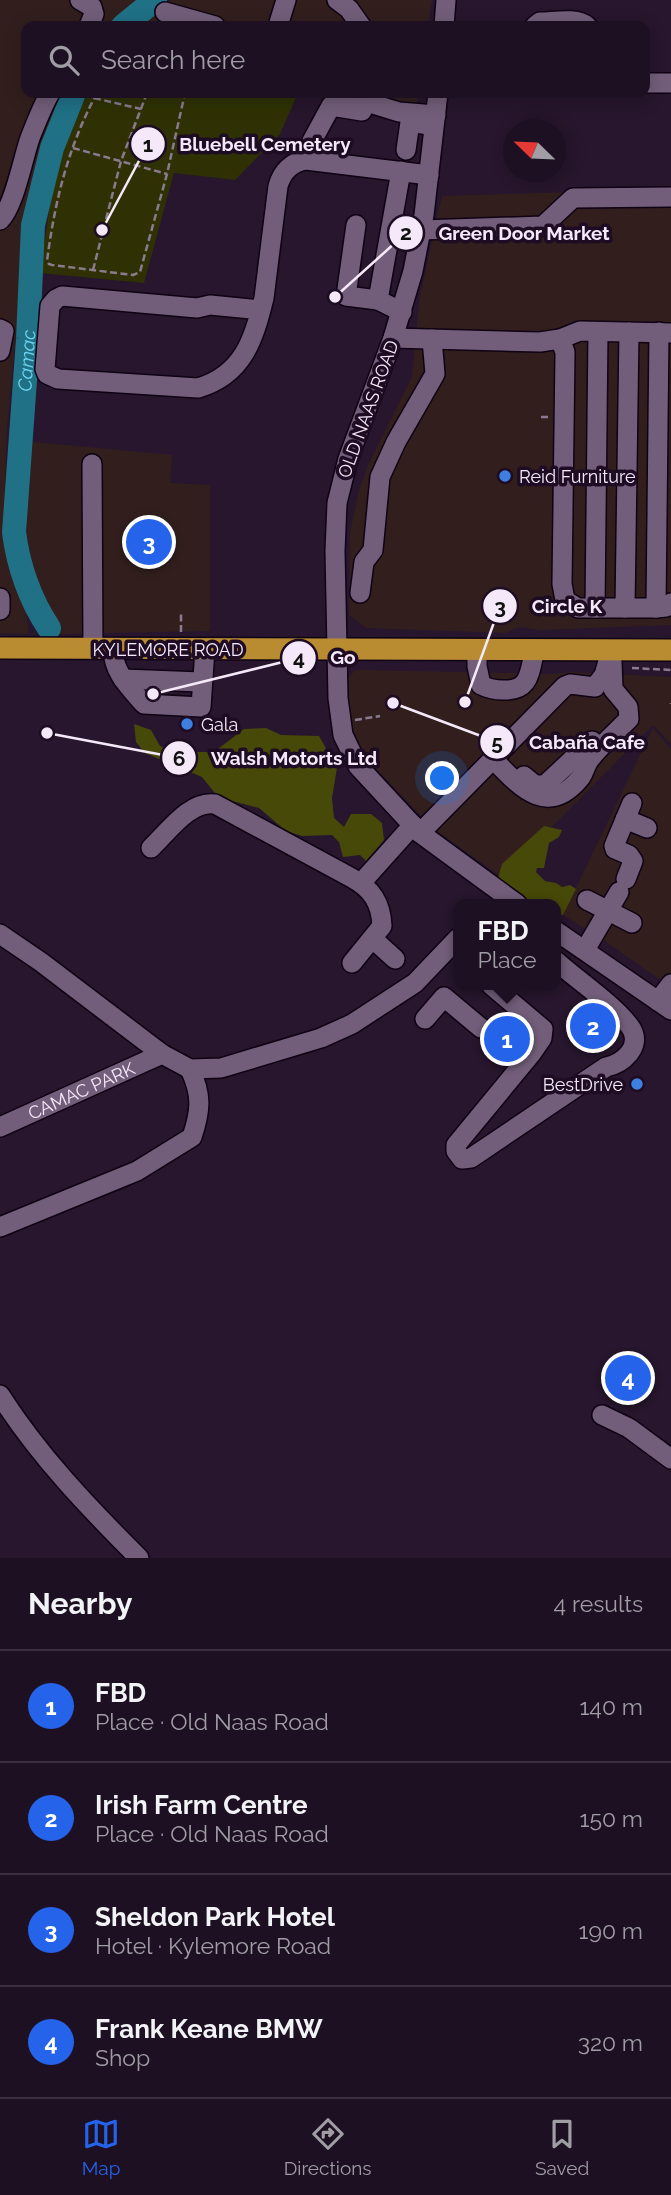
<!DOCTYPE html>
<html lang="en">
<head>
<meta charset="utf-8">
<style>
  body { margin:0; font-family:Raleway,sans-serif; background:#25192a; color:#f1f3f6 }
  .compass { position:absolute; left:503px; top:119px; width:63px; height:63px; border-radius:50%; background:#1d1022; box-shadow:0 4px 18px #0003; rotate:293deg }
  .you { position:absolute; left:443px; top:779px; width:24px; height:24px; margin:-18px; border:5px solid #fff; border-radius:50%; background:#1a73e8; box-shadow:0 0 0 10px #1a73e833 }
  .badge { display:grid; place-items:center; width:46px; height:46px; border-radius:50%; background:#2563eb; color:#fff; font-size:23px; font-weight:700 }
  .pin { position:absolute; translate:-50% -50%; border:4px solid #fff; box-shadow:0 2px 7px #0006 }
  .popup { position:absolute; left:453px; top:899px; width:108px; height:91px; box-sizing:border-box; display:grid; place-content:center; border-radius:14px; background:#1d1022; filter:drop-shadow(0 2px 5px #0005); font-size:23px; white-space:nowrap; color:#a09da5 }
  .popup b { font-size:26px; color:#f1f3f6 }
  .popup::after { content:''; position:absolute; left:50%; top:100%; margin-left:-14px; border:14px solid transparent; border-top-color:#1d1022 }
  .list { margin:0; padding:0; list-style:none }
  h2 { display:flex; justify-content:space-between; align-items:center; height:91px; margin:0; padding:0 28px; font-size:30px }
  h2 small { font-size:23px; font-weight:400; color:#a09da5 }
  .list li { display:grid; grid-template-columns:46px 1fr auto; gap:21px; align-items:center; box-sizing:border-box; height:112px; padding:0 28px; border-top:2px solid #3b3040 }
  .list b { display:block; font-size:26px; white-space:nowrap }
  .list p { margin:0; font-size:23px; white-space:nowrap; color:#a09da5 }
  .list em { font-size:23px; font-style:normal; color:#a09da5 }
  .icon { flex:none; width:38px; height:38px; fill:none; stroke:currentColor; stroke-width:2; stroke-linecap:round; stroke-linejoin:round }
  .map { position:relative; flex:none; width:671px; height:1558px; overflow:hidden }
  .search { position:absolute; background:#1d1022; box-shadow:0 4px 18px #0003; left:21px; right:21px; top:21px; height:77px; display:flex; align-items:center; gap:18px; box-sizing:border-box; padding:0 24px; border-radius:14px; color:#a09da5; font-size:26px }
  .sheet { height:539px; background:#1d1022 }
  nav { display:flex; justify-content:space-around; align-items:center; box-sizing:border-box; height:98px; border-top:2px solid #3b3040; background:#1d1022; font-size:19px; color:#a09da5 }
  nav a { display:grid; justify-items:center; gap:4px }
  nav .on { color:#2563eb }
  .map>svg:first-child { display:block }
  .commercial { fill:#321f1d }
  .green { fill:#2f3104 }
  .forest { fill:#474908 }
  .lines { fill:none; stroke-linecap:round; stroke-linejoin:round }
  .river { stroke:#207186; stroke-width:24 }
  .minor-casing { stroke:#0f0214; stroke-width:22 }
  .major-casing { stroke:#0f0214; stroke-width:24 }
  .path { stroke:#897a8e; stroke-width:2.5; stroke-dasharray:7 3.5; stroke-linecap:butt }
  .minor { stroke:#725e7a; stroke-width:19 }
  .major { stroke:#ba8c31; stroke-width:21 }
  .shop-dot { fill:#3f7fe0; stroke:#1d0c23; stroke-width:2.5 }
  .labels { text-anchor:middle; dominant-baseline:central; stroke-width:7; stroke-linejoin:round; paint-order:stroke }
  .street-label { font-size:18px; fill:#f5e9f9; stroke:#1d0c23 }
  .poi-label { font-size:18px; fill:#f5e9f9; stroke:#1d0c23; text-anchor:start }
  .water-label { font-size:19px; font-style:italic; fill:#6dd6f4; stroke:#1d0c23 }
  .leader { fill:none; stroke:#f5e9f9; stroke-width:2.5 }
  .callout-dot { fill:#f5e9f9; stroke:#1d0c23; stroke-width:2.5 }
  .mark-label { font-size:21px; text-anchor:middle; font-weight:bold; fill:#111 }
  .callout-label { font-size:19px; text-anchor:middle; font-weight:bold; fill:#f5e9f9; stroke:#1d0c23; stroke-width:7; stroke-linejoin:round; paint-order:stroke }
</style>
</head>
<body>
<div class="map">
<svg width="671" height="1558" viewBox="0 0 671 1558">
  <rect width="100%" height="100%" fill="#27162d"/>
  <g class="commercial">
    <polygon points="0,0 146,0 133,12 113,21 108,26 26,26 26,93 64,93 43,145 29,202 7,427 4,528 6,550 24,598 29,634 0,633"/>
    <polygon points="170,0 432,0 428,26 137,26"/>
    <polygon points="350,93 418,93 416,109"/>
    <polygon points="671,189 671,625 539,630 519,627 506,633 366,628 349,615 350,533 359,490 369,463 412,377 419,302 442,196"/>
    <polygon points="23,441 172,455 170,483 210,485 210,631 56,634 42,602 22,545"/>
    <polygon points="355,670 554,674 572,672 671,677 671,744 653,725 502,877 434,829 380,773 361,748 351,725 348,679"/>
    <polygon points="653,728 671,749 671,987 599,937 563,915"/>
  </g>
  <polygon class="green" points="88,93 298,93 280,134 235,180 174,173 144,283 40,273 54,176 76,117"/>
  <g class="forest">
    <polygon points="134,724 151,730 160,746 173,752 214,752 244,729 266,728 281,735 319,736 337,768 332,798 334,818 344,827 351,814 371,814 382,823 384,840 366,861 360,855 343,857 339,842 332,835 302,836 286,831 259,808 228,800 214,792 202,777 145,753 136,742"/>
    <path d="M544,826L562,830L559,837L549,843L544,868H537L536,872L545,881L556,883L562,887L570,885L576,889L563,915L556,914V904C528,904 518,895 498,878L502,864Z"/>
  </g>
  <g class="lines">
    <g class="river">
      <polyline points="123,26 155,0"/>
      <path id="s1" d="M49,628C30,600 18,565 14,532L28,339L33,225L52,148L74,93"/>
    </g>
    <g class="minor-casing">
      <g id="minor">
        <polyline points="80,0 92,7 94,14 89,26"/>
        <polyline points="337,0 349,9 361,26"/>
        <polyline points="165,12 215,26"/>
        <polyline points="278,26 286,0"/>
        <polyline points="444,26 446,0"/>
        <path d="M535,26L540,22C554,22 576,17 587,26"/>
        <polyline points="645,83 671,83"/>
        <polyline points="337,93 399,112 436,115"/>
        <polyline points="438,93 424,215 413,271 393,338 348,459 337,503 335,551 338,698 343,735 358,766 420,833 517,904"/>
        <polyline points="406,150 410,122 429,125"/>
        <polyline points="312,160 312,141 331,106 362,111"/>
        <polyline points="401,171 378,300 402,312"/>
        <path d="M0,220C14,207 23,158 30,138C36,123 42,107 50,93"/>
        <polyline points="356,225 346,296 378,300"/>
        <polyline points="421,230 543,226 573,198 671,197"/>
        <path d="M261,310L210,305L197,308L62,296L56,299L50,306L45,369L47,374L58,379L198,388C243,375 254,339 264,298L278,186C282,172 291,162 306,160L429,175"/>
        <polyline points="0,329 4,331 0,351"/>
        <polyline points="393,338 540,342 560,339 580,331 671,333"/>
        <polyline points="560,339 565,352 562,584 565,600 578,608 656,608 666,607 671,603"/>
        <polyline points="92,464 93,649"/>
        <polyline points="360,593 364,562 373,550 380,477 396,442 435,374 432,339"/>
        <polyline points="0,598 0,610"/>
        <polyline points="595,608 598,332"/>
        <polyline points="625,608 629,332"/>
        <polyline points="656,608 659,332"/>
        <path d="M113,649C113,672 129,687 144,704L201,707L205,649"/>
        <path d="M477,650V666L481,685C489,689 494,690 503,690C531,691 529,672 535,650"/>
        <polyline points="123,679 201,682"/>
        <path d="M494,760C521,788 548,818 581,777C585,771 586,763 591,758C602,744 616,732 629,719L628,707L613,689L612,662"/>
        <polyline points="524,776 535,785 545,785 592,741"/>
        <polyline points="625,819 647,828"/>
        <polyline points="420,833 565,686 570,684 595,687 604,675 611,651"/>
        <path d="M151,848C168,832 190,800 215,804L352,878C372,889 381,903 382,926L352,963"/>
        <polyline points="626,879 633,861 629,855 615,849 614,846 632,803"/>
        <polyline points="361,883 413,825"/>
        <polyline points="587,900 632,923"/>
        <polyline points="556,931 671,1010"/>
        <polyline points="0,934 41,962 162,1054 190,1069 221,1068 321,1038 352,1024 415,983 458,938"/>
        <polyline points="373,939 395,959"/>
        <polyline points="585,950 619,892"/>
        <path d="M491,985L543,1029L542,1038L531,1054L456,1145V1151L462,1159L471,1158L606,1067C622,1064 643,1047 631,1028C616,1006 577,980 556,961"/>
        <polyline points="658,1001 671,984"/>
        <polyline points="425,1019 444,997 481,1028"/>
        <path id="s2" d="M0,1127L162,1054"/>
        <path d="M0,1227L137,1171L192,1137C201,1110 202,1095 190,1069"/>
        <path d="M0,1395C39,1456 88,1507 139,1558"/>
        <polyline points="602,1415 629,1428 671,1459"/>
      </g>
    </g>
    <g class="major-casing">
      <polyline id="major" points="0,648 671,650"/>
    </g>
    <g class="path">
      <path d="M97,93C68,147 55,200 47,261L49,264L52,265L133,275L140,272L167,174L185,93"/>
      <polyline points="94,98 141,109"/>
      <polyline points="73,148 167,174"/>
      <polyline points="93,270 121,161 147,93"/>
      <polyline points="541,417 549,417"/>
      <polyline points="181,632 181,612"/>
      <polyline points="632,668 671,670"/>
      <polyline points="671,704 671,703"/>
      <polyline points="355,720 380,716"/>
    </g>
    <use href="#minor" class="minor"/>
    <use href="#major" class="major"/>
  </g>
  <g class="shop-dot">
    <circle cx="505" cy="476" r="7"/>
    <circle cx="187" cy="724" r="7"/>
    <circle cx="637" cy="1084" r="7"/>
  </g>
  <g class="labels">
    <g class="street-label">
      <text transform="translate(368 409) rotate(-70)">OLD NAAS ROAD</text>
      <text x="168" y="649">KYLEMORE ROAD</text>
      <text stroke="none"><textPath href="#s2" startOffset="89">CAMAC PARK</textPath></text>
    </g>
    <g class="poi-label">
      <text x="519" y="476">Reid Furniture</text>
      <text x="201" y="724">Gala</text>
      <text x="623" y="1084" text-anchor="end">BestDrive</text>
    </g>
    <g class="water-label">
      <text stroke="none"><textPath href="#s1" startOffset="275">Camac</textPath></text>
    </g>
  </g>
  <path class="leader" d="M102 230L148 144M335 297L406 233M465 702L500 606M153 694L299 658M393 703L497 742M47 733L179 758"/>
  <g class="callout-dot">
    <circle cx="102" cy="230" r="7"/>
    <circle cx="335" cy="297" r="7"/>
    <circle cx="465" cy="702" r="7"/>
    <circle cx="153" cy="694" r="7"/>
    <circle cx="393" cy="703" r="7"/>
    <circle cx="47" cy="733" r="7"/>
    <circle cx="148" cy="144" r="18"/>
    <circle cx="406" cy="233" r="18"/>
    <circle cx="500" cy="606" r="18"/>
    <circle cx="299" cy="658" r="18"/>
    <circle cx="497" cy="742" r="18"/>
    <circle cx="179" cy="758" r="18"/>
  </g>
  <g class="mark-label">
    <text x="148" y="152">1</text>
    <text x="406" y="240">2</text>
    <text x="500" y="614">3</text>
    <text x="299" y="665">4</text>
    <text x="497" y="750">5</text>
    <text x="179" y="766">6</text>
  </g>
  <g class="callout-label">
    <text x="265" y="151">Bluebell Cemetery</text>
    <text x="524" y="240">Green Door Market</text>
    <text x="567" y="613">Circle K</text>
    <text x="343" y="664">Go</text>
    <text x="587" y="749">Cabaña Cafe</text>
    <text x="294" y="765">Walsh Motorts Ltd</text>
  </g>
</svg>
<svg class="compass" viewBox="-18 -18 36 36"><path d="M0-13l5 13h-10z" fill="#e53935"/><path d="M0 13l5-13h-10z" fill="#a09da5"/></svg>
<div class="you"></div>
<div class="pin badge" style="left:507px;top:1039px">1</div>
<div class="popup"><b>FBD</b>Place</div>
<div class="pin badge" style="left:593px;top:1026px">2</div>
<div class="pin badge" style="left:149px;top:542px">3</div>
<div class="pin badge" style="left:628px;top:1378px">4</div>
<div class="search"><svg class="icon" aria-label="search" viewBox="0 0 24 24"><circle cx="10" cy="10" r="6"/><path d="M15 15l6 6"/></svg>Search here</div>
</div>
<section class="sheet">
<h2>Nearby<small>4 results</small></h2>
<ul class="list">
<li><span class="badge">1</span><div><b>FBD</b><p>Place · Old Naas Road</p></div><em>140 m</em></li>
<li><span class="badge">2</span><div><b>Irish Farm Centre</b><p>Place · Old Naas Road</p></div><em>150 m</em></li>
<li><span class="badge">3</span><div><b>Sheldon Park Hotel</b><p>Hotel · Kylemore Road</p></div><em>190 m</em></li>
<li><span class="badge">4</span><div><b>Frank Keane BMW</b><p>Shop</p></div><em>320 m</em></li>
</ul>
</section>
<nav>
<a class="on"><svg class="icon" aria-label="map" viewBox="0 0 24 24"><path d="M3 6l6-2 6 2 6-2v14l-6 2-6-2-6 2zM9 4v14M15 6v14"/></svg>Map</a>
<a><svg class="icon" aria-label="directions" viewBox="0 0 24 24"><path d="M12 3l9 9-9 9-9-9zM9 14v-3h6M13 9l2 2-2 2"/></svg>Directions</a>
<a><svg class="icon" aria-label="saved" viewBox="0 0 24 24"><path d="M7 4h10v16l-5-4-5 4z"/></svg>Saved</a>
</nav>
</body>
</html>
